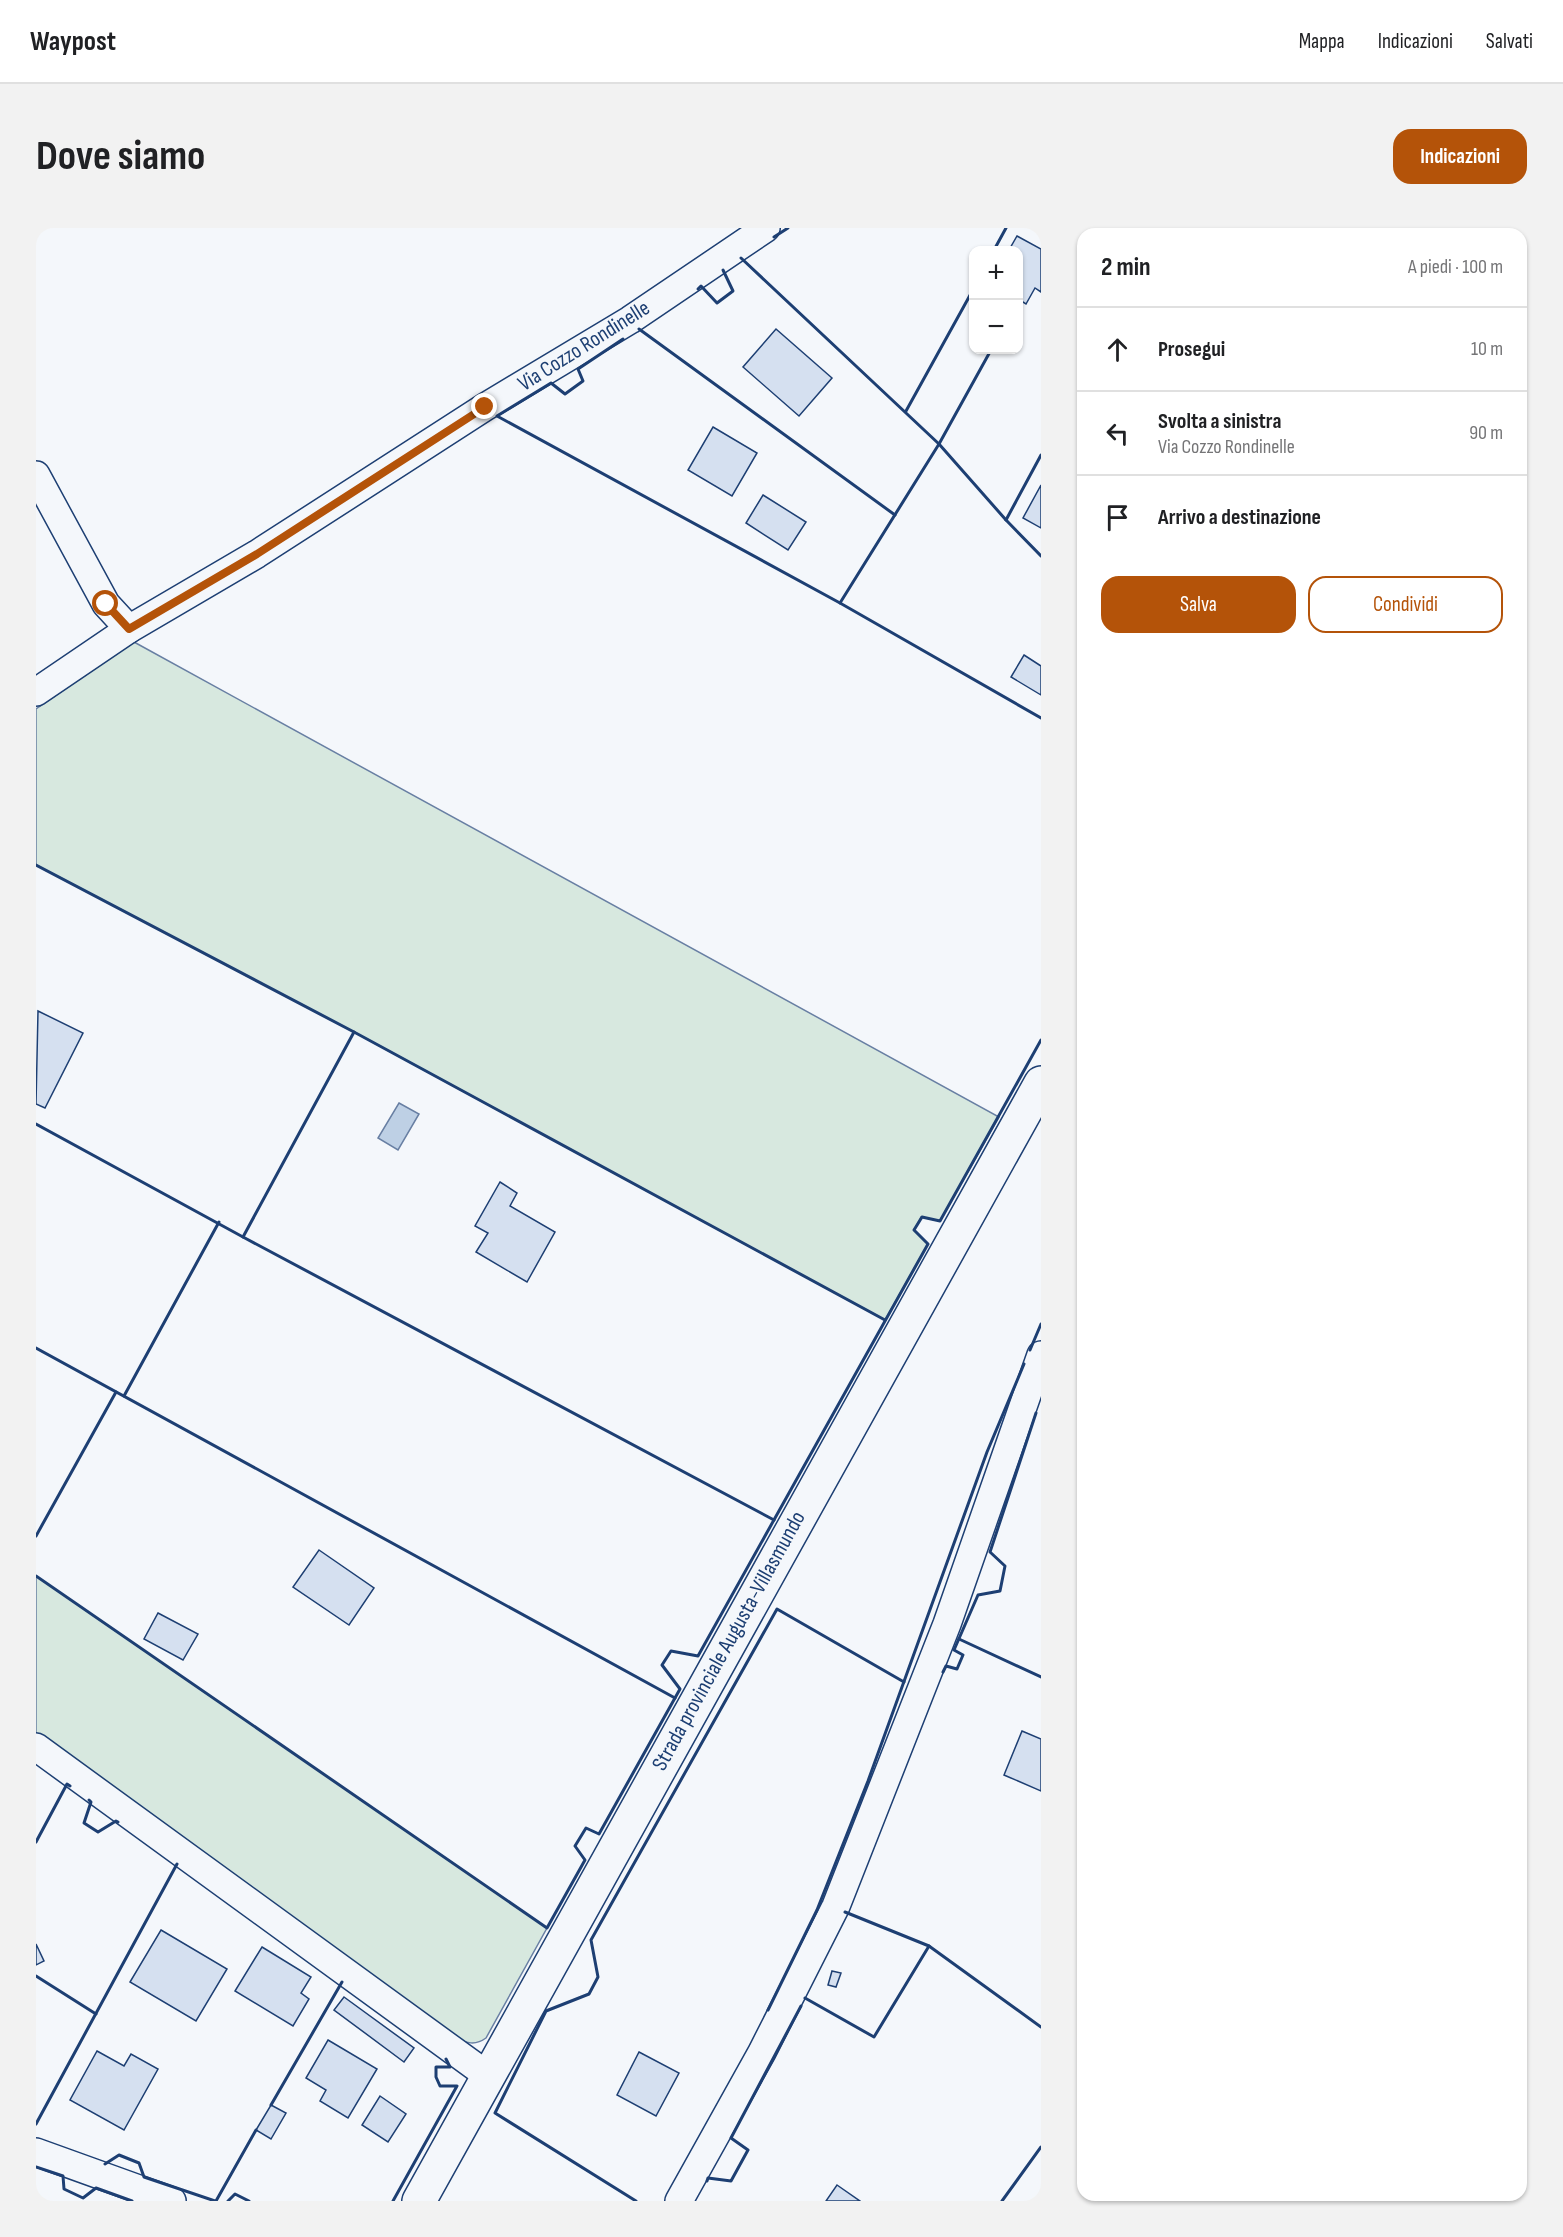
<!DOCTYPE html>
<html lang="it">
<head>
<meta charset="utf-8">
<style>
  body { margin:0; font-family:"Sofia Sans Condensed",sans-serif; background:#f2f2f2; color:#202124 }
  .controls { position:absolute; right:18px; top:18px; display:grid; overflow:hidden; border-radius:12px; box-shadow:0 2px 4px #0004 }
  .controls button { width:54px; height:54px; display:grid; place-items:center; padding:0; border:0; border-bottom:2px solid #e0e0e0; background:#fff; color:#202124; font:30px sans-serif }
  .stop { position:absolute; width:18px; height:18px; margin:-14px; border:4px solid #b45309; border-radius:50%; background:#fff }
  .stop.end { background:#b45309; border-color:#fff; box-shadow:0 2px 6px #0008 }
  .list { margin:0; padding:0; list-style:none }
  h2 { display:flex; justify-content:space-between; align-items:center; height:78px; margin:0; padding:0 24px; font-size:26px }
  h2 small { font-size:20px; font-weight:400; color:#757577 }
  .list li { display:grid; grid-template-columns:39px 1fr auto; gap:18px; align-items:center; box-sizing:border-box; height:84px; padding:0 24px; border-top:2px solid #e0e0e0 }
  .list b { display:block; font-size:22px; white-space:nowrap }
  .list p { margin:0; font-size:20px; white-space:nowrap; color:#757577 }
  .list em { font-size:20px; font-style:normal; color:#757577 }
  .actions { display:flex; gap:12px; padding:18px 24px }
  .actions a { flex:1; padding:14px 0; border:2px solid #b45309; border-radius:18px; text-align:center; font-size:21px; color:#b45309 }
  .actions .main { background:#b45309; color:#fff }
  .icon { flex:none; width:33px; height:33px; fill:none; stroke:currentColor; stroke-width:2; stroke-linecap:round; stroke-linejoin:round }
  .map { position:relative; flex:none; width:1005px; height:1973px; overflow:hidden; border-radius:18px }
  header { display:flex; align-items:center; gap:36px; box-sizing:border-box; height:84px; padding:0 30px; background:#fff; border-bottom:2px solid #e0e0e0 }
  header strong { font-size:28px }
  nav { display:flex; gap:33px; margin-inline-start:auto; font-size:21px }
  .intro { display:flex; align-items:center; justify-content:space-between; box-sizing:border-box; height:144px; padding:0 36px }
  h1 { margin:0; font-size:42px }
  .button { padding:15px 27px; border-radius:18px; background:#b45309; color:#fff; font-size:21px; font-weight:700 }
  main { display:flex; gap:36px; padding:0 36px }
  aside { flex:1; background:#fff; border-radius:18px; box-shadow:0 2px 4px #0004 }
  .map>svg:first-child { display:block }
  .green { fill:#d7e8df; stroke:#687fa3; stroke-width:1.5 }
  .water { fill:#bed0e5; stroke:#687fa3; stroke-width:1.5 }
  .building { fill:#d5e0f0; stroke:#1d3f73; stroke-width:1.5 }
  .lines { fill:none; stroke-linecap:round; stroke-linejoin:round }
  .street-casing { stroke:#1d3f73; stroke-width:30 }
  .secondary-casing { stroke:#1d3f73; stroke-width:36 }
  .street { stroke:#f4f7fb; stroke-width:27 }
  .secondary { stroke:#f4f7fb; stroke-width:33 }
  .wall { stroke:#1d3f73; stroke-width:3 }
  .route { stroke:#b45309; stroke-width:8 }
  .labels { text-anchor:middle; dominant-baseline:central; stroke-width:4.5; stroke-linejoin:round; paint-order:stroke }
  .street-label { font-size:22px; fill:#1d3f73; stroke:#f4f7fb }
</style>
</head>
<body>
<header>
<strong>Waypost</strong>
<nav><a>Mappa</a><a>Indicazioni</a><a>Salvati</a></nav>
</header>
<div class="intro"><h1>Dove siamo</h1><a class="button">Indicazioni</a></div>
<main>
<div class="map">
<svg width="1005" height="1973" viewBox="0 0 1005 1973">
  <rect width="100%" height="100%" fill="#f4f7fb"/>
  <g class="green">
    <polygon points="98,414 963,889 904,993 885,989 878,1002 892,1016 849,1092 318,804 0,637 0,481"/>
    <path d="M0,1348L511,1700L450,1810C439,1818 431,1815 419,1810L0,1511Z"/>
  </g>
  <polygon class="water" points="363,875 383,886 362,922 342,910"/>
  <g class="building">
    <polygon points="981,8 1005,21 1005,64 999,60 990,76 982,71 982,22 973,22"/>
    <polygon points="740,101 796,150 763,188 707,139"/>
    <polygon points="677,199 721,225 696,268 652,242"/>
    <polygon points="1005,257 1005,300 987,290"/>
    <polygon points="727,267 770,294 752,322 710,295"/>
    <polygon points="988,427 1005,438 1005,467 975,449"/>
    <polygon points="2,783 47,805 9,880 0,876"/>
    <polygon points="464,954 481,965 474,978 519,1004 491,1054 440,1024 452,1005 439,998"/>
    <polygon points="283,1322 338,1360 313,1397 257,1359"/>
    <polygon points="122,1385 162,1406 147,1432 108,1411"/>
    <polygon points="986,1503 1005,1511 1005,1563 968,1547"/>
    <polygon points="125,1702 191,1741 160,1793 94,1754"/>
    <polygon points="0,1716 8,1733 0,1737"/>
    <polygon points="226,1719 275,1749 265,1765 273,1771 257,1798 199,1763"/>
    <polygon points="796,1743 805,1745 800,1759 792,1757"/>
    <polygon points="308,1769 378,1820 368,1834 298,1782"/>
    <polygon points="292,1812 341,1841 312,1890 284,1873 290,1862 270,1850"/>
    <polygon points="61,1823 88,1838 95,1826 122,1841 88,1902 34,1872"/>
    <polygon points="603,1824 643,1845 620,1888 581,1867"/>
    <polygon points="344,1868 370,1886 352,1914 326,1897"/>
    <polygon points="235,1877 250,1885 235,1911 220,1902"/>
    <polygon points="801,1957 824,1973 790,1973"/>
  </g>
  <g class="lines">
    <g class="street-casing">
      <g id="street">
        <polyline points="0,247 70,376 93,401"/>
        <polyline points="0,464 93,401 221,326 449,179 594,92 730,0"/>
        <polyline points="0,1519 451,1847"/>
        <polyline points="0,1924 136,1973"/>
        <polyline points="643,1973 726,1824 800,1678 911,1396 1005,1127"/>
      </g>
    </g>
    <g class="secondary-casing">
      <polyline id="secondary" points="383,1973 1005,855"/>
    </g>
    <use href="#street" class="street"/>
    <use href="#secondary" class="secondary"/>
    <g class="wall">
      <polyline points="738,9 752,0"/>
      <polyline points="958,22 970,0"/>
      <polyline points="705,30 903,216 970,292 1005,328"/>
      <polyline points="662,61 665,58 681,75 697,63 687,42"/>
      <polyline points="603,101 859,287"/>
      <polyline points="587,111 542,141 547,153 529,166 515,155 461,188 804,375 1005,490"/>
      <polyline points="870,183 938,60"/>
      <polyline points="970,292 1005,227"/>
      <polyline points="804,375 903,216 955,122"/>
      <polyline points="0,637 318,804 849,1092"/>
      <polyline points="0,896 207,1009 738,1292"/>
      <polyline points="207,1009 318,804"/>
      <polyline points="0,1120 639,1470"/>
      <polyline points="994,1122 1005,1096"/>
      <polyline points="88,1168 183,994"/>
      <polyline points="0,1308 80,1164"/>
      <polyline points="0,1348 511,1700 549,1632 539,1618 550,1600 563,1606 644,1461 626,1437 635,1423 662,1428 892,1016 878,1002 886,989 904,993 1005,812"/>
      <polyline points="923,1411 1005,1449"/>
      <polyline points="907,1444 910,1438 921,1441 927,1427 918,1422 942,1367 964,1363 969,1338 954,1324 1000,1185"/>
      <polyline points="53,1572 55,1574 48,1595 62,1604 80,1593 82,1594"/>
      <polyline points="0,1614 31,1556 34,1558"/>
      <polyline points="809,1684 893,1718 1005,1799"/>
      <polyline points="0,1748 60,1786"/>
      <polyline points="769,1770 838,1809 893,1718"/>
      <polyline points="732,1782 781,1682 832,1553 951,1224 988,1136"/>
      <polyline points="235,1877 306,1754"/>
      <polyline points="0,1896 141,1636"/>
      <polyline points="69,1936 83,1927 103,1935 108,1949 179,1973"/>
      <polyline points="0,1939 27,1948 28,1961 47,1970 60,1960 96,1973"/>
      <polyline points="671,1953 672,1950 695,1953 712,1922 695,1910 765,1778"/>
      <polyline points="180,1973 220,1902"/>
      <polyline points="192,1973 199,1966 213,1973"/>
      <polyline points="357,1973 421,1858 404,1858 400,1849 400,1839 414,1839 410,1831"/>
      <polyline points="600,1973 459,1885 510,1783 553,1766 562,1749 555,1712 741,1381 868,1454"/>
      <polyline points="966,1973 1005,1919"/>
    </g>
  </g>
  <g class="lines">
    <polyline class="route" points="70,376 93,401 221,326 449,179"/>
  </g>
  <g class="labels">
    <g class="street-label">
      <text transform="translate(548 118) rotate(-32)">Via Cozzo Rondinelle</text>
      <text transform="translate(693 1413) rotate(-61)">Strada provinciale Augusta-Villasmundo</text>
    </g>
  </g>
</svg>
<div class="controls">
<button>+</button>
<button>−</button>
</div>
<div class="stop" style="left:70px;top:376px"></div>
<div class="stop end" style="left:449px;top:179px"></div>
</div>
<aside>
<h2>2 min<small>A piedi · 100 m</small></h2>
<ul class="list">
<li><svg class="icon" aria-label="ahead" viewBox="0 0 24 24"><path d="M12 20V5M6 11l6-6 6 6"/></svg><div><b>Prosegui</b></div><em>10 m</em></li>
<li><svg class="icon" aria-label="left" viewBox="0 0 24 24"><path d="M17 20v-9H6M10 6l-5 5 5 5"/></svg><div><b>Svolta a sinistra</b><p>Via Cozzo Rondinelle</p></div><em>90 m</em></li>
<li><svg class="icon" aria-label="arrive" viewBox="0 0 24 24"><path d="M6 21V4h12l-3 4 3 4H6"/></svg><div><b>Arrivo a destinazione</b></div></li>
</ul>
<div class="actions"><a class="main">Salva</a><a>Condividi</a></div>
</aside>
</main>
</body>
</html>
